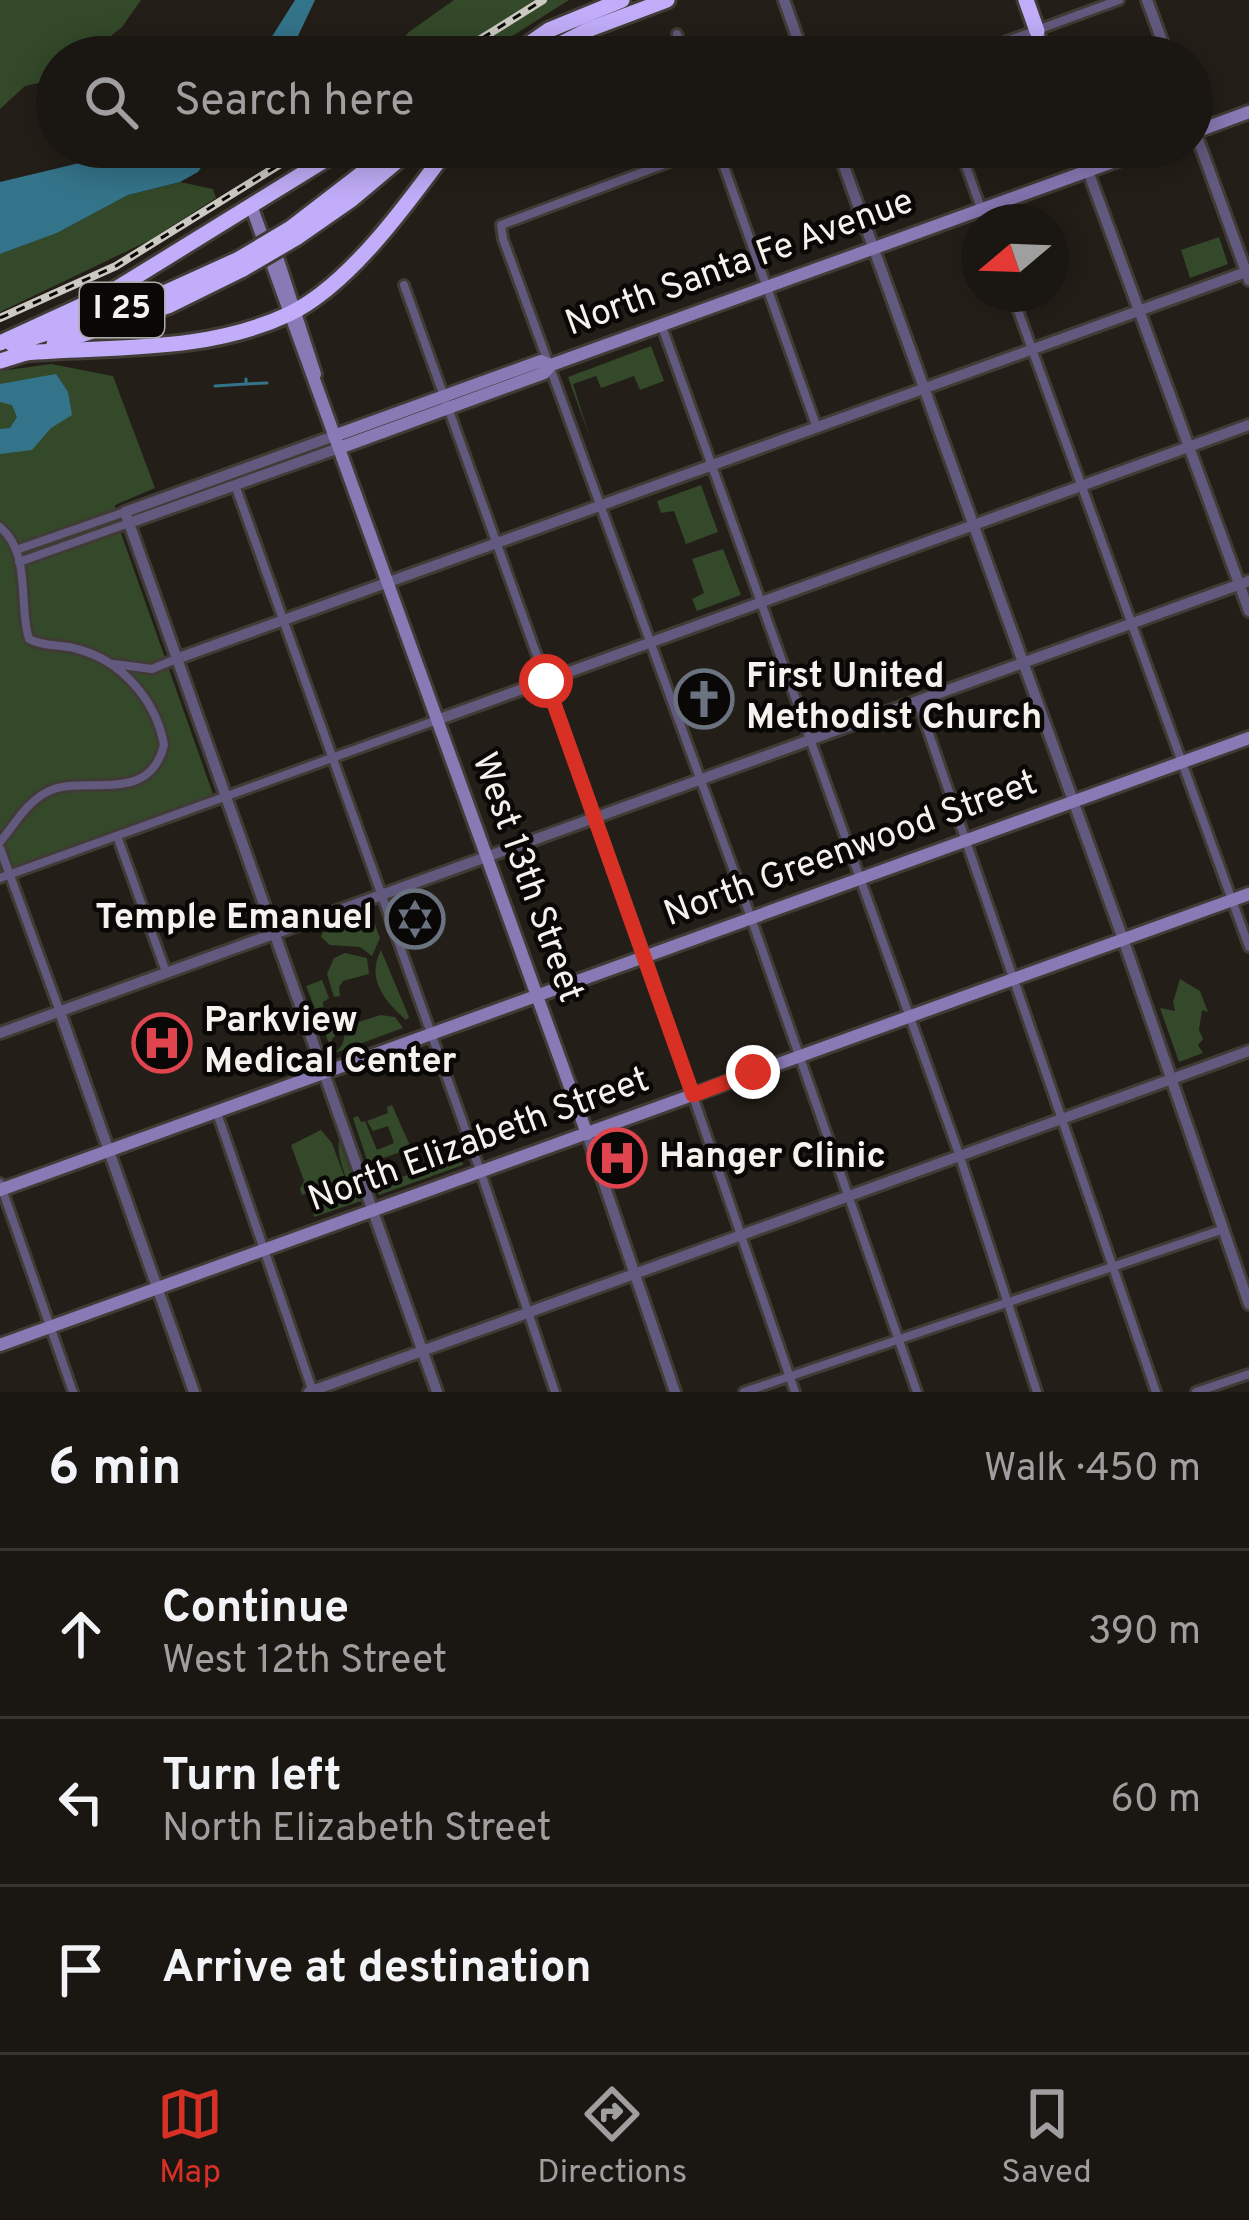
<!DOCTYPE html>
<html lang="en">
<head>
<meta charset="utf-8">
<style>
  body { margin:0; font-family:Overpass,sans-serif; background:#27231f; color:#f1f3f6 }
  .compass { position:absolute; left:961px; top:204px; width:108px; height:108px; border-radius:50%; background:#1a1611; box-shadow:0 6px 30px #0003; rotate:251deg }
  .stop { position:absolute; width:36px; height:36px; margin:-27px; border:9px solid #d93025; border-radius:50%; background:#fff }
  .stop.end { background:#d93025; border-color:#fff; box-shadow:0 3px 12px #0008 }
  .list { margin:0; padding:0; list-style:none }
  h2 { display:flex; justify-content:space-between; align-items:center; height:156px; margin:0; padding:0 48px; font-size:51px }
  h2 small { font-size:39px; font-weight:400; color:#9f9f9f }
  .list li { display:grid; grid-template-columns:78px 1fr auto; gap:36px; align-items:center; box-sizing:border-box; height:168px; padding:0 48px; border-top:3px solid #383531 }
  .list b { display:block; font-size:45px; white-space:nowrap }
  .list p { margin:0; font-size:39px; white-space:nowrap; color:#9f9f9f }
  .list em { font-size:39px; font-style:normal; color:#9f9f9f }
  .icon { flex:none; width:66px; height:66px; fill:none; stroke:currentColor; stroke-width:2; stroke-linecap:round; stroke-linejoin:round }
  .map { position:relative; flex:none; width:1249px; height:1392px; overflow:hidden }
  .search { position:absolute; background:#1a1611; box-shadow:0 6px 30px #0003; left:36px; right:36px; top:36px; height:132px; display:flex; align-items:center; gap:30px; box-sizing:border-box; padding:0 42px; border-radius:66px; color:#9f9f9f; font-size:45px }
  .sheet { height:660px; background:#1a1611 }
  nav { display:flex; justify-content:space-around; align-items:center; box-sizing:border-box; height:168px; border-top:3px solid #383531; background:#1a1611; font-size:33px; color:#9f9f9f }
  nav a { display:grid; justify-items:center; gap:6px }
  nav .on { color:#d93025 }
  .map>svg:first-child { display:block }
  .green { fill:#334929 }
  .water { fill:#34748a }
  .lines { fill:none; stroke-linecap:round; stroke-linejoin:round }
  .stream { stroke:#34748a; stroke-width:3 }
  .minor-casing { stroke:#403c35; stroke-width:14 }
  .tertiary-casing { stroke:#403c35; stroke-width:16 }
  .secondary-casing { stroke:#403c35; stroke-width:18 }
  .motorway-casing { stroke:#403c35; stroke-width:21 }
  .minor { stroke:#62597e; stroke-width:8 }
  .tertiary { stroke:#62597e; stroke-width:10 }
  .secondary { stroke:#8979b5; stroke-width:12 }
  .motorway { stroke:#c1adf9; stroke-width:15 }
  .rail-casing { stroke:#ccc9c3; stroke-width:8 }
  .rail { stroke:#0a0806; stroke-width:3; stroke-dasharray:9; stroke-linecap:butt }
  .motorway-bridge-casing { stroke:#403c35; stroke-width:21; stroke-linecap:butt }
  .motorway-bridge { stroke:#c1adf9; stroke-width:15 }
  .route { stroke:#d93025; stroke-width:15 }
  .labels { text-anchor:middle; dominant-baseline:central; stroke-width:9; stroke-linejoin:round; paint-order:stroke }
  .shield { fill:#0a0806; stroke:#aeaca8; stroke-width:3 }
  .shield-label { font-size:33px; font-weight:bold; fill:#f5f2ed }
  .street-label { font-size:36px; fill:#f5f2ed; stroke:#0a0806 }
  .poi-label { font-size:36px; font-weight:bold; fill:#f5f2ed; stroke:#0a0806; text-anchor:start }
</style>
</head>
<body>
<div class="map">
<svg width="1249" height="1392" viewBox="0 0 1249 1392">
  <rect width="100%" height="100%" fill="#231e17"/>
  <g class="green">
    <polygon points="0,0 141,0 122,27 85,57 57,57 57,79 25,86 0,109"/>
    <polygon points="454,0 569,0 479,57 385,57 409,32"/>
    <polygon points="180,182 213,189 216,198 150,240 0,312 0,254 57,233 128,195"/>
    <polygon points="1219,237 1228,264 1190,278 1181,250"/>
    <polygon points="651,346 664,381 640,390 634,376 601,388 596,376 573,384 590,438 568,377"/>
    <polygon points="51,364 113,376 155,488 115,505 116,519 213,794 0,872 0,371"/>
    <polygon points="701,485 718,532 686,544 674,511 661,513 657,501"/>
    <polygon points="723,549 741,595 697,611 692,599 704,593 692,559"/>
    <polygon points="371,914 380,938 372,956 360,947 330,945 321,937 322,933"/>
    <path d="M381,950L409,1017L406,1020C384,1001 366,978 381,950Z"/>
    <polygon points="345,953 367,958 369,974 343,981 339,987 340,996 334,997 327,974 334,958"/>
    <polygon points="1180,979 1200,991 1208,1012 1202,1010 1199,1030 1203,1039 1198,1045 1203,1053 1179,1062 1160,1008 1175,1011 1173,1002"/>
    <polygon points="322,980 329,998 323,1002 324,1024 336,1032 341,1030 332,1039 332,1051 306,986"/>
    <polygon points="381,1015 395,1017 403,1028 335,1053 342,1045 348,1025"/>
    <polygon points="392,1105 422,1173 462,1161 463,1165 379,1195 376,1186 413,1173 407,1150 368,1163 353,1118 358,1116 361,1122 365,1121 377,1150 394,1143 388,1126 373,1131 367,1121 388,1113 387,1107"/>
    <path d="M321,1130L332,1143L350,1192C347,1176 336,1157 339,1140L361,1201L314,1217L309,1193L302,1195L300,1189L304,1181L291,1145Z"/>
  </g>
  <g class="water">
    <polygon points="295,0 315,0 288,57 259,57"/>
    <polygon points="117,147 215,147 198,172 180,182 128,195 57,233 0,254 0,182 92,160"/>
    <polygon points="56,374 68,392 72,415 51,428 32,450 0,454 0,429 10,428 17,417 12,405 0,402 0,384"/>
  </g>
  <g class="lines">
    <g class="stream">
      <polyline points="246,384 267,383"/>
      <polyline points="215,386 246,384 246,379"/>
    </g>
    <g class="minor-casing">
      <g id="minor">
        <polyline points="677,34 685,57"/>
        <polyline points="963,57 1119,0"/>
        <polyline points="710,147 501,225 503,239 750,915 917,1392"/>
        <polyline points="717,147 817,428"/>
        <polyline points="959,147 986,222"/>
        <polyline points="404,285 645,957 795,1392"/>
        <polyline points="1012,294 1249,947"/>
        <polyline points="661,324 959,1154 1037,1392"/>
        <polyline points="235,485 481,1173 555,1392"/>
        <path d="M0,527C32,554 18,604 29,639C43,647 61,644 77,649C121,660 156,700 164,745C149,807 84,773 47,792C26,803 15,824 0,842"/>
        <polyline points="16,550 125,512"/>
        <polyline points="19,562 129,523"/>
        <polyline points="114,664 152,669 176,659"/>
        <polyline points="918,702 1156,1392"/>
        <polyline points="117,836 166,972"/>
        <polyline points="0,848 60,1012"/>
        <polyline points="0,878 437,720"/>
        <polyline points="217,1113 313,1392"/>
        <polyline points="0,1183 73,1392"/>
        <polyline points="744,1392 1224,1229"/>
        <polyline points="1196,1392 1249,1374"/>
      </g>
    </g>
    <g class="tertiary-casing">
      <g id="tertiary">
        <polyline points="784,0 804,57"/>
        <polyline points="1147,0 1168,57"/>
        <polyline points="1192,123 1249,280"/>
        <polyline points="837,147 1123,939 1249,1304"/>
        <polyline points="1088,171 1249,611"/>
        <polyline points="334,436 125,512 437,1392"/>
        <polyline points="129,523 339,448"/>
        <polyline points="176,659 1249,271"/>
        <polyline points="437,720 1249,425"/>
        <polyline points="60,1012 194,1392"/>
        <polyline points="0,1033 1249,581"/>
        <polyline points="587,1134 675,1392"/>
        <polyline points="309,1392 1249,1051"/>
      </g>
    </g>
    <g class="secondary-casing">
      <g id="secondary">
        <polyline points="1037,31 1046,57"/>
        <polyline points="1192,133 1249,112"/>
        <polyline points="1079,147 1088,171"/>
        <polyline points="252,208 587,1134"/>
        <polyline points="273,245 315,374"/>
        <polyline points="334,436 541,361 551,365"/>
        <polyline points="339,448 544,373 551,365 1154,147"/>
        <polyline points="0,1190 1249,738"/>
        <polyline points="0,1345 1249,894"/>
      </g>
    </g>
    <g class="motorway-casing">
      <g id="motorway">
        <polyline points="1026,0 1037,31"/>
        <polyline points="510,57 549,30 622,0"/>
        <polyline points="535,57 590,29 667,0"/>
        <polyline points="291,228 396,147"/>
        <polyline points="296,238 352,199 414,147"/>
        <polyline points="0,343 111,292 346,147"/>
        <polyline points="12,344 144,302 239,259"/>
        <polyline points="54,344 168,306 243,269"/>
        <path d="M25,353C113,346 207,353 289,314C350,285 410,200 449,147"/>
        <polyline points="0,361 32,351"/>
      </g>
    </g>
    <use href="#minor" class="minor"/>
    <use href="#tertiary" class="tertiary"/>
    <use href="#secondary" class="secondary"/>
    <use href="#motorway" class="motorway"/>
    <g class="rail-casing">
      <g id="rail">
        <polyline points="452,57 543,0"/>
        <polyline points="0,318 116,266 308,147"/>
      </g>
    </g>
    <use href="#rail" class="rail"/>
    <g class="motorway-bridge-casing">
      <g id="motorway-bridge">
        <polyline points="239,259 291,228"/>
        <polyline points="243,269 296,238"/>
      </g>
    </g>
    <use href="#motorway-bridge" class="motorway-bridge"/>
  </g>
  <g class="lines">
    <polyline class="route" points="546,681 693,1095 753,1072"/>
  </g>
  <defs>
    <g id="church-ring" transform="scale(3)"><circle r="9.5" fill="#0a0806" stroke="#6b7280" stroke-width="1.5"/><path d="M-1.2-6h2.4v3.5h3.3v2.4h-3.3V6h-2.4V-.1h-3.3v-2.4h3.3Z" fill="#6b7280"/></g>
    <g id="synagogue-ring" transform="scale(3)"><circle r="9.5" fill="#0a0806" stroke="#6b7280" stroke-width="1.5"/><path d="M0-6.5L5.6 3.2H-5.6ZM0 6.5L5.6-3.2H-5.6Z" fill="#6b7280"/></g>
    <g id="hospital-ring" transform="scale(3)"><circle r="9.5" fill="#0a0806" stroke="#e0444e" stroke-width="1.5"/><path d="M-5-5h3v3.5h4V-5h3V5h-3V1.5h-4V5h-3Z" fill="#e0444e"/></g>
  </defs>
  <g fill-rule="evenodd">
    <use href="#church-ring" x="704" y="699"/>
    <use href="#synagogue-ring" x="415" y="919"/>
    <use href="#hospital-ring" x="162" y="1043"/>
    <use href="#hospital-ring" x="617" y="1158"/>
  </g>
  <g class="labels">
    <rect class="shield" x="80" y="283" width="84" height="54" rx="9"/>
    <g class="shield-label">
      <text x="122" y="310">I 25</text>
    </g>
    <g class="street-label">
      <text transform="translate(740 264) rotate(-20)">North Santa Fe Avenue</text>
      <text transform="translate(851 850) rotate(-20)">North Greenwood Street</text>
      <text transform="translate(526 878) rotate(70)">West 13th Street</text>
      <text transform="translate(479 1141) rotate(-20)">North Elizabeth Street</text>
    </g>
    <g class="poi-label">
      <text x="746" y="678">First United<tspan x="746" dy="41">Methodist Church</tspan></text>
      <text x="373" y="919" text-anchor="end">Temple Emanuel</text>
      <text x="204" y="1022">Parkview<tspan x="204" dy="41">Medical Center</tspan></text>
      <text x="659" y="1158">Hanger Clinic</text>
    </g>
  </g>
</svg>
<svg class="compass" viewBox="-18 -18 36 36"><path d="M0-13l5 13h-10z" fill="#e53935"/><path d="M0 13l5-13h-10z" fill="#9f9f9f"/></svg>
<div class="stop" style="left:546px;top:681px"></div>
<div class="stop end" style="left:753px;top:1072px"></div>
<div class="search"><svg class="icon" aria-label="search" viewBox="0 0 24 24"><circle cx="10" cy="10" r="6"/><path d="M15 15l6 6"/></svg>Search here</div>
</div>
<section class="sheet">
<h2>6 min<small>Walk · 450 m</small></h2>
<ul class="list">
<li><svg class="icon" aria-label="ahead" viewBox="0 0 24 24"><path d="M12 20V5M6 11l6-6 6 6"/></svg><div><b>Continue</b><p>West 12th Street</p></div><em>390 m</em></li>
<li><svg class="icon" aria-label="left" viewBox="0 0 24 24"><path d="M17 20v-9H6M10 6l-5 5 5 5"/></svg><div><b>Turn left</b><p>North Elizabeth Street</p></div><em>60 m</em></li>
<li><svg class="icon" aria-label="arrive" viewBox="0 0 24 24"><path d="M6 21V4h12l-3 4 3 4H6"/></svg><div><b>Arrive at destination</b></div></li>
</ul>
</section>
<nav>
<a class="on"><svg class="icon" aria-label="map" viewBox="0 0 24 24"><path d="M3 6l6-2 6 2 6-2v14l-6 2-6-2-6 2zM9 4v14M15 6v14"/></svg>Map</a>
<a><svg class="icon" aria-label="directions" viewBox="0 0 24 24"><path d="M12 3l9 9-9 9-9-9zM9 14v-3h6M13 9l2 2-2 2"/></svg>Directions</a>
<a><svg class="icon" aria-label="saved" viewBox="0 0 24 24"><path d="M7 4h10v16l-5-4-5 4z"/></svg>Saved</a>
</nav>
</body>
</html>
